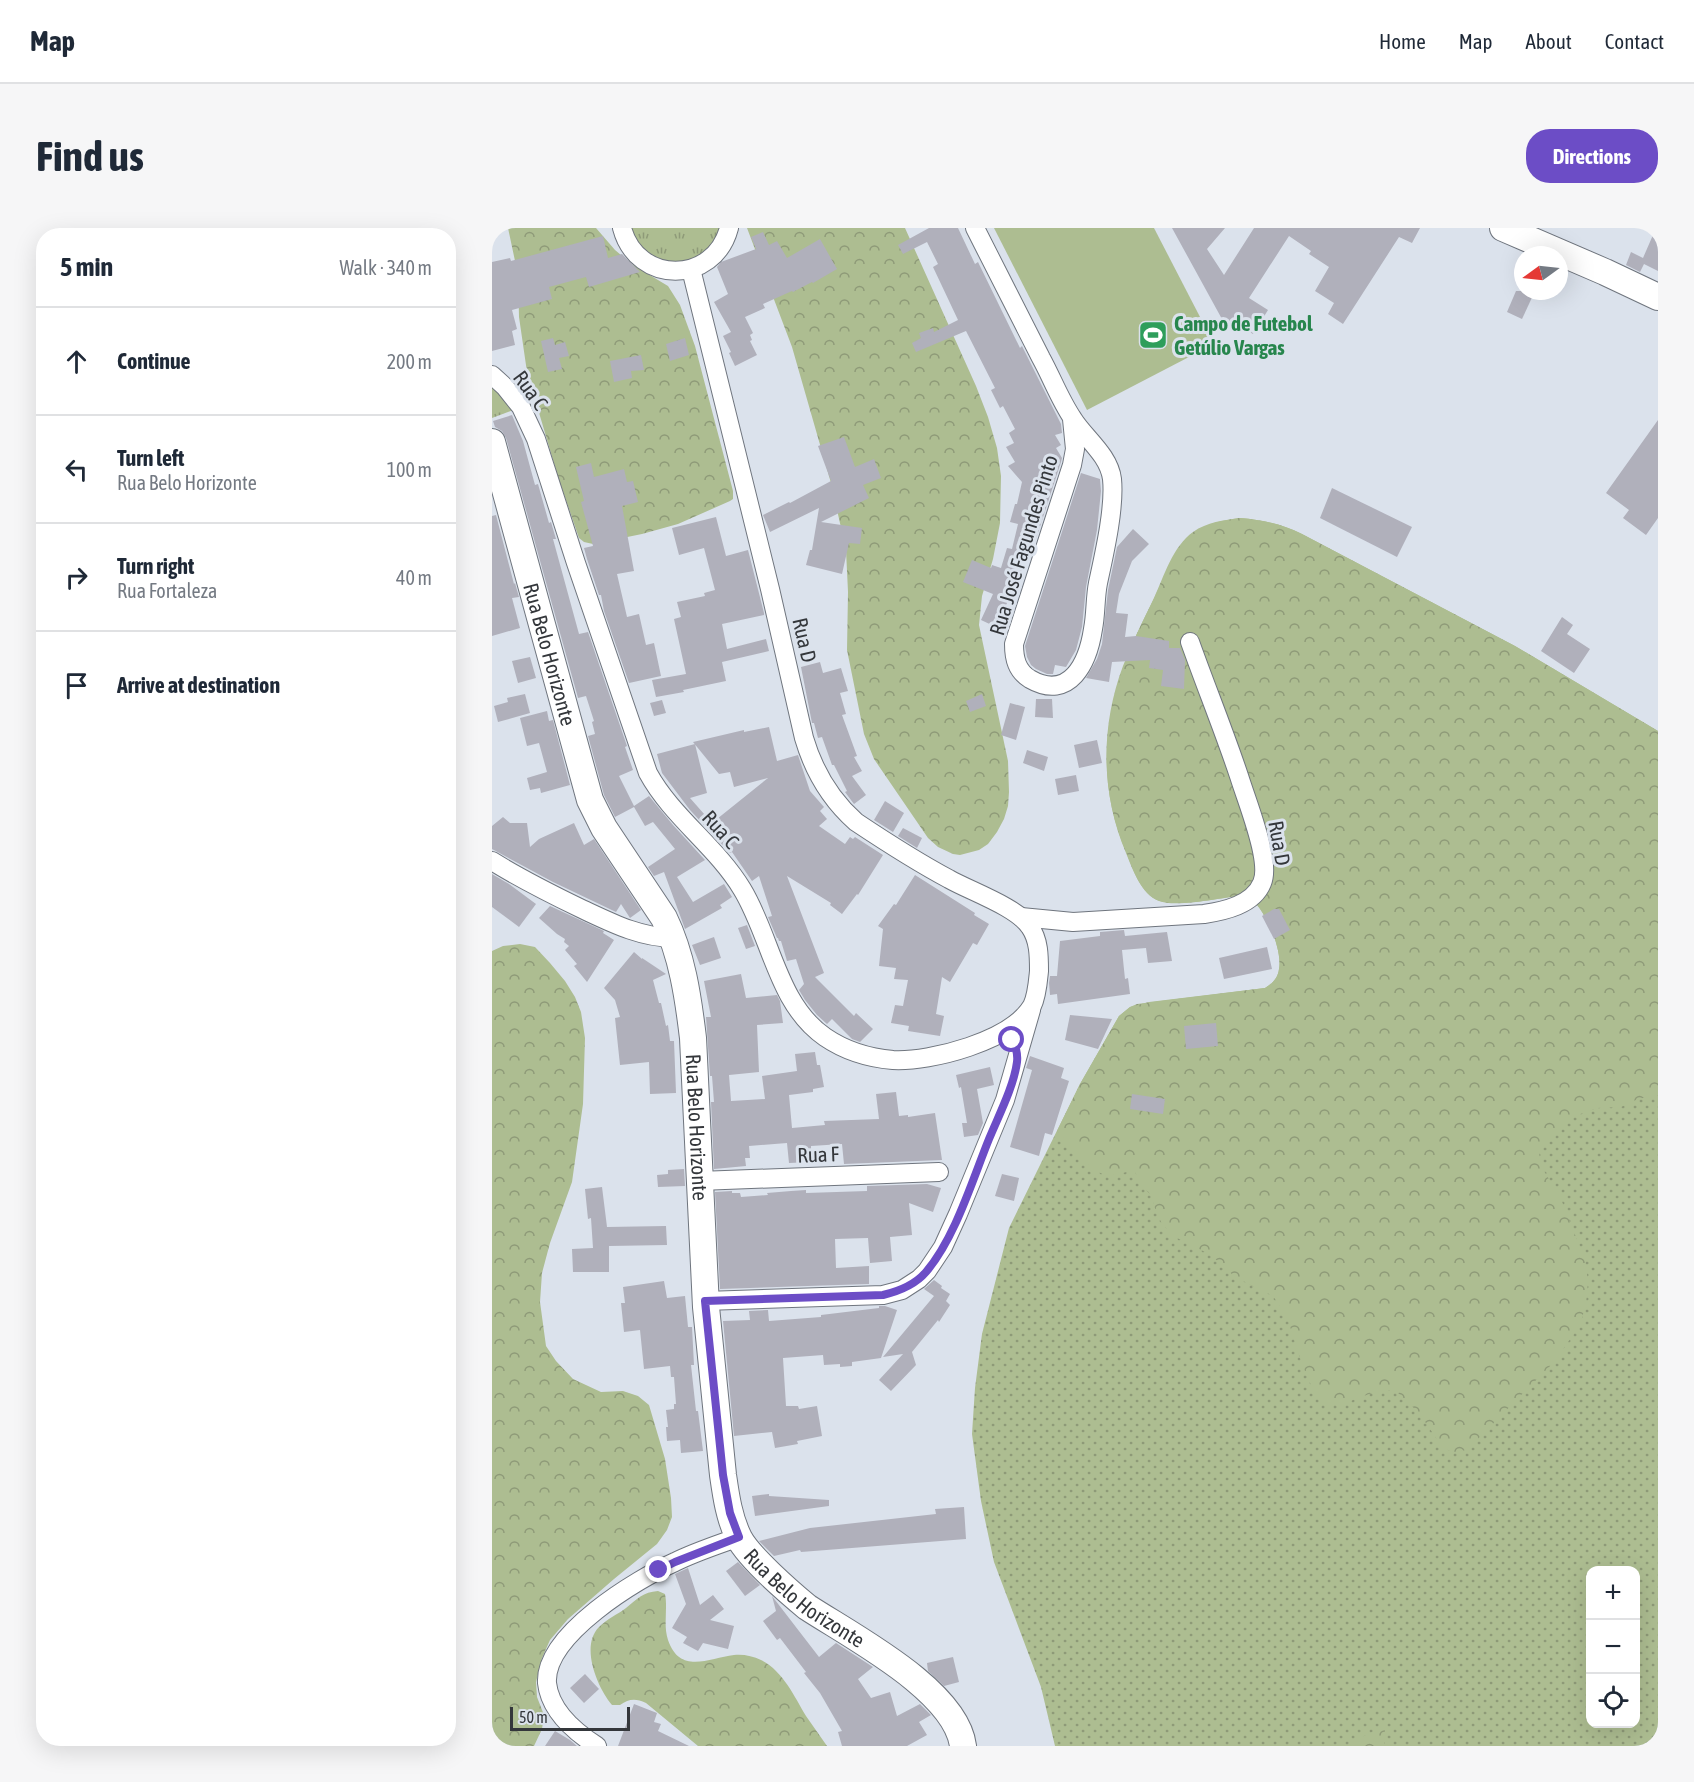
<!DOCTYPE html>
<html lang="en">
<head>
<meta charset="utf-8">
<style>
  body { margin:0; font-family:"Asap Condensed",sans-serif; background:#f6f6f7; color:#1f2937 }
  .controls { position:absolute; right:18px; bottom:18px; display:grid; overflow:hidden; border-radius:12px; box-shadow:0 6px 24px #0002 }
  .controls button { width:54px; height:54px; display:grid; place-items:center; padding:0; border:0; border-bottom:2px solid #e0e1e3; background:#fff; color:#1f2937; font:30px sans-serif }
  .compass { position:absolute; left:1022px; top:18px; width:54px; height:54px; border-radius:50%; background:#fff; box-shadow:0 6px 24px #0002; rotate:255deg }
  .scale { position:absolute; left:18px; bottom:15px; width:120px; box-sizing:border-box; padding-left:6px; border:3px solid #34373b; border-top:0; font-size:16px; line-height:21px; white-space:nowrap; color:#34373b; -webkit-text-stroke:4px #dbe2ec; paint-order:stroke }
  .stop { position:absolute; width:18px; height:18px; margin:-14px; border:4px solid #6c4dc6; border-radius:50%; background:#fff }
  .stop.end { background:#6c4dc6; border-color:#fff; box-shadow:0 2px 6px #0008 }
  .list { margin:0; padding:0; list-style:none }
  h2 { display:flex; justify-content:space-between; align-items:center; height:78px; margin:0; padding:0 24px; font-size:26px }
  h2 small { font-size:20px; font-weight:400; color:#747a83 }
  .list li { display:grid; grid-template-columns:39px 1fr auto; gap:18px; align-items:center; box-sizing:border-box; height:108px; padding:0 24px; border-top:2px solid #e0e1e3 }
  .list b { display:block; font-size:22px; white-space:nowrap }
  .list p { margin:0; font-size:20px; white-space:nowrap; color:#747a83 }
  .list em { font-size:20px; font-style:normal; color:#747a83 }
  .icon { flex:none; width:33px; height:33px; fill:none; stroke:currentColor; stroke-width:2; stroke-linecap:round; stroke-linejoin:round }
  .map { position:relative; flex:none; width:1166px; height:1518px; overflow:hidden; border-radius:24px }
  header { display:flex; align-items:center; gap:36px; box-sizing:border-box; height:84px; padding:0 30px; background:#fff; border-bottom:2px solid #e0e1e3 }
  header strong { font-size:28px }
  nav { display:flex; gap:33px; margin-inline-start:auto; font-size:21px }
  .intro { display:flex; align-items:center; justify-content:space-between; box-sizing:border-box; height:144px; padding:0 36px }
  h1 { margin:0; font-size:42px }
  .button { padding:15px 27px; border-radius:24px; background:#6c4dc6; color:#fff; font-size:21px; font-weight:700 }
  main { display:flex; gap:36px; padding:0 36px }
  aside { flex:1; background:#fff; border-radius:24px; box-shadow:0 6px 24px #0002 }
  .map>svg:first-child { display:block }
  .grass { fill:url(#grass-dots); fill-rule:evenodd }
  .forest { fill:url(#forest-crowns) }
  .park { fill:url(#park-tufts) }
  .pitch { fill:#adbd91 }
  .building { fill:#b0b0bb }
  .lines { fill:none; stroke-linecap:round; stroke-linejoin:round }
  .street-casing { stroke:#6f757e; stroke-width:20 }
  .secondary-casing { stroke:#6f757e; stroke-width:28 }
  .street { stroke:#fff; stroke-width:18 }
  .secondary { stroke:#fff; stroke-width:26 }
  .route { stroke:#6c4dc6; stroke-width:8 }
  .labels { text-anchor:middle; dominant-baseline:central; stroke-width:6; stroke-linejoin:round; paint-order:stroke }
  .leisure-label { font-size:21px; font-weight:bold; fill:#27864d; stroke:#dbe2ec; text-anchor:start }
  .street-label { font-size:21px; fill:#34373b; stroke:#dbe2ec }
</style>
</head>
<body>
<header>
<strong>Map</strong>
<nav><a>Home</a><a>Map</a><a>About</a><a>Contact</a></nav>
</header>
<div class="intro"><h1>Find us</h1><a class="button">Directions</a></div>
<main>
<aside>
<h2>5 min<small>Walk · 340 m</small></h2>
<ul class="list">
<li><svg class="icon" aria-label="ahead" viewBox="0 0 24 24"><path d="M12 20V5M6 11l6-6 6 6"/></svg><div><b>Continue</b></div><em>200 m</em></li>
<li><svg class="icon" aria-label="left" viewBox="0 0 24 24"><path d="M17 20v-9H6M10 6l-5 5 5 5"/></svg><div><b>Turn left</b><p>Rua Belo Horizonte</p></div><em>100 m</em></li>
<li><svg class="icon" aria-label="right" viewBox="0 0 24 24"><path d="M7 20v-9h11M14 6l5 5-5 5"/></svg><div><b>Turn right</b><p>Rua Fortaleza</p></div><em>40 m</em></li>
<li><svg class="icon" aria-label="arrive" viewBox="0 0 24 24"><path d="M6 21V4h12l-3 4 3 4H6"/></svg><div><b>Arrive at destination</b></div></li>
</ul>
</aside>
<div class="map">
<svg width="1166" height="1518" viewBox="0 0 1166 1518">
  <defs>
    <pattern id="grass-dots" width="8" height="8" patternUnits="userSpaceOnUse" patternTransform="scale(1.5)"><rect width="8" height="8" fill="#adbd91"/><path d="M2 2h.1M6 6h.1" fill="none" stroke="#8e9a78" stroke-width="1.8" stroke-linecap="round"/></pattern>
    <pattern id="forest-crowns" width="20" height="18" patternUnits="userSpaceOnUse" patternTransform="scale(1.5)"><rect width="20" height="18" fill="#adbd91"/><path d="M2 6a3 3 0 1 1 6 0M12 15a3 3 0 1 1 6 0" fill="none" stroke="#8e9a78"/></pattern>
    <pattern id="park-tufts" width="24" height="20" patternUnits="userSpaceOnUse" patternTransform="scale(1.5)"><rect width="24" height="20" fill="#adbd91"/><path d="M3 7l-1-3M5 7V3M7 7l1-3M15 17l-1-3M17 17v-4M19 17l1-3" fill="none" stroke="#8e9a78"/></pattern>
  </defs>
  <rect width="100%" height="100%" fill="#dbe2ec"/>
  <path class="grass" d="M748,290C771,292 790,296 810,306L1023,418L1166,503V1518H563L549,1459L502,1334L489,1273L480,1206L483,1160L490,1106L517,1000L588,856L627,788L638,779L645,776L773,760C780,756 786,750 787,741C791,722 772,675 753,667C732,669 685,680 667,673C649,666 641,642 634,625C609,566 608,499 631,438C647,398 669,357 688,318C707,297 721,294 748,290ZM1098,1342H1144V1496H1098Z"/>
  <g class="forest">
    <polygon points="16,0 104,0 123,22 141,37 176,58 188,77 203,118 241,263 241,271 238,273 186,296 150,306 101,316 92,314 87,310 66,249 35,144 27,89 26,47"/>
    <polygon points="255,0 413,0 484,158 496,189 505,220 509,248 508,295 501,331 490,368 487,397 516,533 517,564 516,578 512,591 505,604 496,616 487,622 468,627 461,626 446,619 436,610 382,531 372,506 355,422 356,364 354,322 339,255 300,119"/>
    <path d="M748,290C771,292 790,296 810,306L1023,418L1166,503V867L1146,871L1129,879L1105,880L1083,888L1047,924L1049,938L1069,971L1093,1032L1096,1053L1094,1076L1088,1097L1062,1134L975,1222L961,1224L951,1220L927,1185L903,1162H888L853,1175L836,1177L821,1162L810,1136L795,1089L781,1068L743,1049L719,1027L681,1008L669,994L662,978L660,968L651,959L642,942C633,944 623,948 614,947C599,944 576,914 565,903L588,856L627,788L638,779L657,774L773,760C780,756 786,750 787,741C791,722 772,675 753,667C733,669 680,681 663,671C648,662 641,642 635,626C608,564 609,504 631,440C639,416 651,393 662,370C672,348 681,318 701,304C715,294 732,292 748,290Z"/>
    <polygon points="28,716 43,719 58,735 73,753 83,769 89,784 93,810 91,876 80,954 58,1015 50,1045 48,1074 54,1118 64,1133 81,1151 109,1164 131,1163 146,1168 157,1177 173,1231 179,1270 180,1289 175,1302 165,1316 122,1351 76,1391 58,1412 50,1430 44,1454 45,1469 52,1487 50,1501 42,1518 0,1518 0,723 11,718"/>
    <path d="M166,1363L173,1366C176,1381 171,1397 176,1412C188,1447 217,1430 242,1427C251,1426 261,1428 269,1432C291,1443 302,1468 314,1488C321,1498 328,1508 335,1518H206L154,1475C143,1470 137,1471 128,1477H120C105,1459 88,1418 107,1399C115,1391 126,1386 134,1380C145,1371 151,1364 166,1363Z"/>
    <polygon points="893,1498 892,1518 859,1518 870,1509"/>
  </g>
  <g class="park">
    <polygon points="131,0 236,0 227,21 172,41"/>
    <polygon points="0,152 27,180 0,190"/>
  </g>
  <polygon class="pitch" points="502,0 662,0 722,116 595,182"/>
  <g class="building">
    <polygon points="437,0 466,0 483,36 486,34 528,120 530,118 569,196 570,205 563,207 569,217 564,220 570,230 569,234 543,314 504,399 489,392 501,366 471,354 480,332 499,340 500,337 509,340 515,320 520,321 526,296 518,294 523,276 525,276 530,254 516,238 523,234 514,219 522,215 517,205 523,201 511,178 508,180 499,162 503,160 474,103 424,124 420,115 429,110 427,105 441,100 442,104 466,92 441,39 446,36 435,14 411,26 406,17"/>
    <polygon points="680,0 733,0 715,21 732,47 762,0 928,0 920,15 907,9 851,96 836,86 842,75 823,63 837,39 817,26 819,23 797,8 757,70 776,82 761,106 741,94 736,102"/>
    <polygon points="1164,0 1166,0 1166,43 1152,36 1148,44 1134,37 1139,24 1151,30"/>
    <polygon points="271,4 277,17 285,13 295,30 328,11 345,41 321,55 320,54 301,64 300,63 271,76 273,80 253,89 261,105 258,107 260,112 258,113 265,127 243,138 237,125 239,124 231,108 239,104 222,74 236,66 225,39 229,34 264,21 259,9"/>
    <polygon points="111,8 116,30 130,26 148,44 97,59 94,49 57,59 60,71 20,82 25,101 20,103 23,117 0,123 0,34 18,30 19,33"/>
    <polygon points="1024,63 1043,63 1030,91 1015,84"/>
    <polygon points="61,110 63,117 73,114 77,128 67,130 70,141 56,144 49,113"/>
    <polygon points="193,110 197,127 178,133 174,116"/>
    <polygon points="149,127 152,142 139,143 140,150 122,154 118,133"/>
    <polygon points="20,187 31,213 43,257 46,256 57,295 59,294 64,311 61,311 87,406 96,404 135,518 133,519 141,542 127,548 142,578 157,568 181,597 213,632 185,649 201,674 232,656 240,669 228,677 230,680 193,701 172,644 162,648 156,639 183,621 161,594 153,598 142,579 123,589 112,567 96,508 103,506 100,494 102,493 94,468 86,470 14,210 10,203 3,199 1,193"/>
    <polygon points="1166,192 1166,290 1154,307 1131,290 1137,282 1114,265"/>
    <polygon points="352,209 363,239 382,231 389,250 371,257 377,270 329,294 370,300 368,316 357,315 350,346 314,337 318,322 320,322 327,280 278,304 271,287 297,274 298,275 339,253 326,218"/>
    <polygon points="99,235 102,249 132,241 135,254 141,253 146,274 130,278 142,343 125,346 135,389 147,386 154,417 162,415 169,448 137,455 112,383 109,367 107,367 95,331 92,320 101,318 89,274 92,273 84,239"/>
    <polygon points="589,245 608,251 609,263 605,302 594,359 590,399 584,422 574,439 563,437 561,446 555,446 544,441 539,437 535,429 533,418"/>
    <polygon points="840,260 920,299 905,329 828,290"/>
    <polygon points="4,287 22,356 23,355 27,369 20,370 28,400 0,408 0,288"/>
    <polygon points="224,289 234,328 256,322 272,385 272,387 230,396 235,421 274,411 277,423 230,434 234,453 191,462 192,464 164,469 160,452 194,446 182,391 189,389 185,374 213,368 212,365 223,362 212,320 187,327 180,300"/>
    <polygon points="641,301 657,316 640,333 627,366 624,385 636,386 633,409 644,408 677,413 677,420 688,420 693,432 692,461 669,458 671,442 657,440 658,432 620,434 617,454 594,450 605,431 610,416 616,362 625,319"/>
    <polygon points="1070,389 1081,397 1075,406 1098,421 1082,445 1049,423"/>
    <polygon points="38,429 44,450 26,455 20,433"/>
    <polygon points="328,434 331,445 349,440 356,463 348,465 354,486 350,487 365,528 362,529 370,543 360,548 374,567 362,576 353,564 355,563 342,537 340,537 330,509 326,510 322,495 320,495 309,439"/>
    <polygon points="33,466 38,485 6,494 2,478 16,474 15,470"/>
    <polygon points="490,466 494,478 478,484 474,473"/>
    <polygon points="544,471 560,471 561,490 543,489"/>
    <polygon points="170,472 174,485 162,488 158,475"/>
    <polygon points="518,475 533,479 524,512 509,507"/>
    <polygon points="55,483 57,493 61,492 78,557 49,565 48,560 38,562 35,550 55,544 47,515 35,518 28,490"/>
    <polygon points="277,499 285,533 306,527 318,563 332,579 328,583 335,591 327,598 353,616 358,609 361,611 363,609 391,627 366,667 365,666 350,686 338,677 339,675 295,648 332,745 323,749 362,788 364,785 381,801 368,814 360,811 340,791 335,796 325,787 313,772 307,762 312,756 304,731 295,733 289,713 287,713 286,710 285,710 276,689 280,688 267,648 260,653 240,624 238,625 198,582 170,545 165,526 203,516 215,565 198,570 220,595 276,550 242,559 238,544 227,546 201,514 252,502 252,504"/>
    <polygon points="605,512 610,535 587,540 582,517"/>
    <polygon points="535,522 556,529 552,543 531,535"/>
    <polygon points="584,547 587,563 566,567 563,551"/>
    <polygon points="393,573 412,585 401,604 382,592"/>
    <polygon points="11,589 18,595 35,595 38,619 47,611 82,595 92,617 102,611 149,682 138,690 129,676 124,684 61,654 0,621 0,598"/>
    <polygon points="411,600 430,610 425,620 406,608"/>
    <polygon points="0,646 17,656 44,676 27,699 0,679"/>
    <polygon points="423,647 483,685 482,687 497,696 485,717 481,715 458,754 450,749 444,786 452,788 448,808 416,803 417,798 399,795 403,777 411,778 416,752 402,751 404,740 387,738 391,701 386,698 402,676 404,677"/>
    <polygon points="58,678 112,703 111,705 122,712 95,754 82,738 85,736 73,722 77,718 72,714 73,711 65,706 47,690"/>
    <polygon points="782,681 787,681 798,702 782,711 770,688"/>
    <polygon points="255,697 263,718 254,721 246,700"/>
    <polygon points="632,702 633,708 675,704 680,733 656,735 654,720 630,722 633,751 636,750 638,766 566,776 565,766 558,767 557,755 558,748 565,748 568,713 608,708 608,704"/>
    <polygon points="222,709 229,730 208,737 200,717"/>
    <polygon points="775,719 780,741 732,751 727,730"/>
    <polygon points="142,724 150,731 150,730 174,746 161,752 167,775 169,775 174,798 176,797 178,813 182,813 184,865 158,866 157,834 128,837 123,790 128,789 123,772 112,760"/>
    <polygon points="249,746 254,770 285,767 288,773 291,795 265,797 267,844 237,847 239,873 273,871 270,848 305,843 303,826 323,824 325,837 328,837 332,859 321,861 321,864 297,867 300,900 333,897 332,893 387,891 384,866 404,864 407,888 416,887 416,889 443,885 450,932 352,936 350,916 319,918 319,934 297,935 295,915 257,918 258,930 253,930 254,938 222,941 219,874 222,874 220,848 218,848 214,789 219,789 212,753"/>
    <polygon points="578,787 620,791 606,821 573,812"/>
    <polygon points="724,795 726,818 694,821 692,798"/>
    <polygon points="538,828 572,840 569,850 577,853 560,907 553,905 547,928 518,919 540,842 534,840"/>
    <polygon points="498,839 502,857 485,861 491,895 486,907 472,909 470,895 475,895 469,859 467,860 464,847"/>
    <polygon points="640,866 673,871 671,886 638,881"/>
    <polygon points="192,941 193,958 166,959 165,947 176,946 176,942"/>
    <polygon points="510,946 527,950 522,973 503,968"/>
    <polygon points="435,956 449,960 441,984 417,975 420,1007 398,1009 400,1033 378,1035 376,1010 343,1011 344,1040 377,1038 377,1056 228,1061 223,964 240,963 240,965 248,965 249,969 276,967 275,965 299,963 314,962 314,965 375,963 375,958"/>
    <polygon points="110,959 115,999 174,998 175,1017 117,1018 117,1044 81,1044 80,1021 101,1020 99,990 96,991 93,961"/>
    <polygon points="442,1052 450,1058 449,1060 458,1066 454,1073 458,1077 447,1094 446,1092 420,1124 424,1137 399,1163 387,1152 411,1126 391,1129 442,1068 432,1061"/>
    <polygon points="172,1053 175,1070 193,1068 196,1099 200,1099 202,1137 199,1137 204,1183 206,1183 211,1223 189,1225 188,1212 175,1213 174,1199 176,1199 174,1182 182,1181 182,1176 184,1176 182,1149 179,1149 178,1138 152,1141 148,1102 132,1104 129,1075 133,1075 131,1059"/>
    <polygon points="387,1078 393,1078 405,1082 389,1130 360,1134 360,1138 348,1139 348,1136 332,1137 331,1127 291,1130 294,1178 306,1178 307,1181 325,1178 330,1208 305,1213 306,1216 283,1220 280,1204 242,1208 231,1093 258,1092 257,1083 276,1082 277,1093 329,1089 329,1087 387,1080"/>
    <polygon points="277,1266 277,1268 337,1272 337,1278 263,1288 260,1268"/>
    <polygon points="472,1279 474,1311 309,1324 308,1322 282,1328 267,1313 318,1300 444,1286 443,1281"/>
    <polygon points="246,1334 268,1357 253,1368 234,1343"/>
    <polygon points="196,1340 208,1377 221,1367 232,1381 218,1392 242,1398 236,1421 211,1415 206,1423 191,1415 195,1409 180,1400 194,1376 183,1346"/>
    <polygon points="280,1368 327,1429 344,1415 381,1439 366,1451 379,1470 398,1464 405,1488 428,1476 439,1487 427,1494 435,1507 415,1518 350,1518 346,1504 350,1503 328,1465 312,1445 314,1444 288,1410 285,1412 271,1393 284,1383"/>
    <polygon points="461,1429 467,1454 452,1458 436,1443 435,1435"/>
    <polygon points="93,1446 107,1461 92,1475 78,1460"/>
    <polygon points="142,1476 165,1485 162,1494 169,1496 166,1503 197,1518 126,1518"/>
    <polygon points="63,1503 78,1512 85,1518 53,1518"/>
  </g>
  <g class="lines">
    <g class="street-casing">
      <g id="street">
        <path d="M130,0C145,57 222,57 237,0"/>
        <path d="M483,0C505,43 527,87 549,130C560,150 568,172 581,191C593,210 617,227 620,251C623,280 612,327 606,355C603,370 604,386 601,401C596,434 578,474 538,451C525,443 522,431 522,416L580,237L583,221L580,191"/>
        <path d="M0,147L13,159L29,179L44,211L84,335L156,545C180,589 224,618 250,661C279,708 285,776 333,809C352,822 377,830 401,832C439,834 519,813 540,778C545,768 546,753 547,743C547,728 547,712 538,699C525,679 478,663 457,651C425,634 394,614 364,594C338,571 322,544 312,510L278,361L199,41"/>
        <path d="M0,633C29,651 59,666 90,681C120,695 147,709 181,710"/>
        <path d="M529,689L581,694L712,686C732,683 761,677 770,655C774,646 772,633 770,623C765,598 755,573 747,548C732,503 714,459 698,414"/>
        <polyline points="207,953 447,944"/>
        <polyline points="213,1073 391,1067 410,1062 427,1051 435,1043 451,1019 466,986 513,872 539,782"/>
        <path d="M105,1518C83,1504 58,1483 55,1455C52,1407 145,1351 183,1334C203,1324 225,1317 247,1309"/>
      </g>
    </g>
    <g class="secondary-casing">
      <g id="secondary">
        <polyline points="1011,0 1113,44 1166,69"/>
        <path id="s1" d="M0,214L98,572L112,600L172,690C190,727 196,768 201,810L214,1079L231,1247C234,1268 237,1290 247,1310C257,1329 297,1364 315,1379C359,1408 464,1462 471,1518"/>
      </g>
    </g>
    <use href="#street" class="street"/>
    <use href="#secondary" class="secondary"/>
  </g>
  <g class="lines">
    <path class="route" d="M167,1342L183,1334L247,1309L238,1285L231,1247L213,1073L391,1067C408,1063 423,1057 434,1044C463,1010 480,953 497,911C506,889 522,858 525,834C526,826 524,819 520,812"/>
  </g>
  <defs>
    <g id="stadium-square" transform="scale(1.5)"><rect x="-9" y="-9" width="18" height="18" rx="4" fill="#2e9e5b" stroke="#dbe2ec"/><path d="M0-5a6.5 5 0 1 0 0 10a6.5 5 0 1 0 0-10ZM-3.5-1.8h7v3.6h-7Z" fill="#fff"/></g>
  </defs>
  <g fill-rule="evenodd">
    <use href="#stadium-square" x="661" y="107"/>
  </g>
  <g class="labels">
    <g class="leisure-label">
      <text x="682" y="95">Campo de Futebol<tspan x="682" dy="24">Getúlio Vargas</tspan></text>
    </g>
    <g class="street-label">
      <text transform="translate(39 162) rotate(54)">Rua C</text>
      <text transform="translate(531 317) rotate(-73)">Rua José Fagundes Pinto</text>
      <text transform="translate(313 412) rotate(77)">Rua D</text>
      <text stroke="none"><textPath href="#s1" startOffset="220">Rua Belo Horizonte</textPath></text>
      <text transform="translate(229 601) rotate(48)">Rua C</text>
      <text transform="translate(788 615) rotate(80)">Rua D</text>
      <text stroke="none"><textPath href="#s1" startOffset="724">Rua Belo Horizonte</textPath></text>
      <text transform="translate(326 926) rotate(-2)">Rua F</text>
      <text stroke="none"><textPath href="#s1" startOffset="1228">Rua Belo Horizonte</textPath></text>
    </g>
  </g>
</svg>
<div class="controls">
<button>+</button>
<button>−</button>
<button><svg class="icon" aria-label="locate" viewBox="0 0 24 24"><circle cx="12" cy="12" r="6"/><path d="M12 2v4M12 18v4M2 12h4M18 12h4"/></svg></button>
</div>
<svg class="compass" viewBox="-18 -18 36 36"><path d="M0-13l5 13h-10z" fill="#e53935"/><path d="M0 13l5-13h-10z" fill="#747a83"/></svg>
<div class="scale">50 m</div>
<div class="stop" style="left:520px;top:812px"></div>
<div class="stop end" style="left:167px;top:1342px"></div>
</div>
</main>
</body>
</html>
